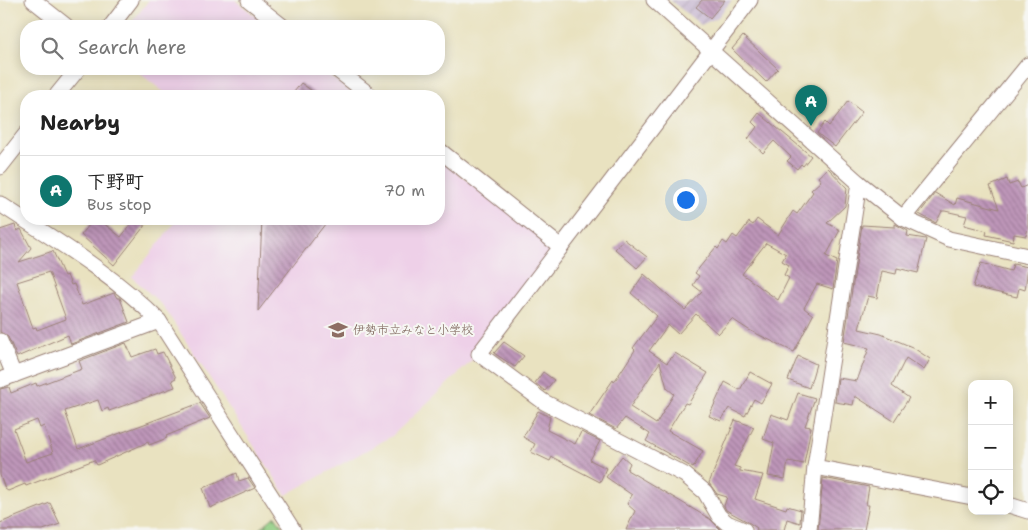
<!DOCTYPE html>
<html lang="en">
<head>
<meta charset="utf-8">
<style>
  body { margin:0; font-family:"Shantell Sans","Klee One",sans-serif; background:#f6f6f6; color:#222 }
  .controls { position:absolute; right:15px; bottom:15px; display:grid; overflow:hidden; border-radius:10px; box-shadow:0 2px 12px #0003 }
  .controls button { width:45px; height:45px; display:grid; place-items:center; padding:0; border:0; border-bottom:1px solid #e0e0e0; background:#fff; color:#222; font:25px sans-serif }
  .you { position:absolute; left:685px; top:199px; width:18px; height:18px; margin:-12px; border:4px solid #fff; border-radius:50%; background:#1a73e8; box-shadow:0 0 0 8px #1a73e833 }
  .badge { display:grid; place-items:center; width:32px; height:32px; border-radius:50%; background:#0f766e; color:#fff; font-size:16px; font-weight:700 }
  .pin { position:absolute; translate:-50% -41px; filter:drop-shadow(0 1px 2px #0008) }
  .pin::after { content:''; position:absolute; top:26px; width:18px; height:15px; background:inherit; clip-path:polygon(0 0,100% 0,50% 100%) }
  .list { margin:0; padding:0; list-style:none }
  h2 { display:flex; justify-content:space-between; align-items:center; height:65px; margin:0; padding:0 20px; font-size:21px }
  h2 small { font-size:16px; font-weight:400; color:#767676 }
  .list li { display:grid; grid-template-columns:32px 1fr auto; gap:15px; align-items:center; box-sizing:border-box; height:70px; padding:0 20px; border-top:1px solid #e0e0e0 }
  .list b { display:block; font-size:19px; white-space:nowrap }
  .list p { margin:0; font-size:16px; white-space:nowrap; color:#767676 }
  .list em { font-size:16px; font-style:normal; color:#767676 }
  .icon { flex:none; width:28px; height:28px; fill:none; stroke:currentColor; stroke-width:2; stroke-linecap:round; stroke-linejoin:round }
  .map { position:relative; flex:none; width:1028px; height:530px; overflow:hidden }
  .search { position:absolute; background:#fff; box-shadow:0 2px 12px #0003; left:20px; top:20px; width:425px; height:55px; display:flex; align-items:center; gap:12px; box-sizing:border-box; padding:0 18px; border-radius:20px; color:#767676; font-size:19px }
  .panel { position:absolute; background:#fff; box-shadow:0 2px 12px #0003; left:20px; top:90px; width:425px; height:135px; border-radius:20px }
  .map>svg:first-child { display:block }
  .built { fill:#eed0e8 }
  .industrial { fill:url(#industrial-furrows) }
  .cemetery { fill:url(#cemetery-stones); stroke:#6e7656 }
  .building { fill:url(#building-back-hatch); fill-rule:evenodd }
  .lines { fill:none; stroke-linecap:round; stroke-linejoin:round }
  .minor-casing { stroke:#9a8076; stroke-width:17 }
  .minor { stroke:#fff; stroke-width:15 }
  .labels { text-anchor:middle; dominant-baseline:central; stroke-width:4; stroke-linejoin:round; paint-order:stroke }
  .education-label { font-size:12px; fill:#785e54; stroke:#f6f6f2; text-anchor:start }
</style>
</head>
<body>
<div class="map">
<svg width="1028" height="530" viewBox="0 0 1028 530">
  <defs>
    <pattern id="industrial-furrows" width="10" height="10" patternUnits="userSpaceOnUse" patternTransform="scale(1.25)"><rect width="10" height="10" fill="#ccbed4"/><path d="M-1 1l2-2M0 10L10 0M9 11l2-2" fill="none" stroke="#b1a3b6"/></pattern>
    <pattern id="cemetery-stones" width="16" height="16" patternUnits="userSpaceOnUse" patternTransform="scale(1.25)"><rect width="16" height="16" fill="#91cd82"/><path d="M2 7V4a2 2 0 0 1 4 0v3zM10 15v-3a2 2 0 0 1 4 0v3z" fill="#78a66b"/></pattern>
    <pattern id="building-back-hatch" width="6" height="6" patternUnits="userSpaceOnUse" patternTransform="scale(1.25)"><rect width="6" height="6" fill="#be96b9"/><path d="M-1 5l2 2M0 0l6 6M5-1l2 2" fill="none" stroke="#9c7a97"/></pattern>
  </defs>
  <rect width="100%" height="100%" fill="#f6f6f2"/>
  <filter id="ink" filterUnits="userSpaceOnUse"><feTurbulence type="fractalNoise" baseFrequency=".02" numOctaves="2"/><feDisplacementMap in="SourceGraphic" scale="10" xChannelSelector="R" yChannelSelector="G"/><feConvolveMatrix kernelMatrix="1 2 1 2 8 2 1 2 1" color-interpolation-filters="sRGB"/></filter>
  <filter id="wash" filterUnits="userSpaceOnUse"><feTurbulence type="fractalNoise" baseFrequency=".0096" numOctaves="4" result="noise"/><feDisplacementMap in="SourceGraphic" scale="20" xChannelSelector="R" yChannelSelector="G"/><feGaussianBlur stdDeviation="1.12" result="paint"/><feColorMatrix in="noise" values="0 0 0 0 0 0 0 0 0 0 0 0 0 0 0 0 0 1.4 0 .05"/><feComposite in="paint" operator="in"/></filter>
  <g filter="url(#wash)">
    <rect width="100%" height="100%" fill="#e9e2c0"/>
    <g class="built">
      <polygon points="149,0 235,0 268,26 129,26"/>
      <polygon points="134,69 321,69 356,96 169,96"/>
      <polygon points="439,160 561,247 479,354 392,436 286,495 163,306 132,277 178,219 439,219"/>
    </g>
    <polygon class="industrial" points="670,0 732,0 718,17 701,25"/>
    <polygon class="cemetery" points="275,516 285,530 258,530"/>
    <g id="blocks">
      <g class="building">
        <polygon points="702,0 725,0 710,18 696,7"/>
        <polygon points="743,36 778,69 766,82 732,49"/>
        <polygon points="301,83 319,96 291,96"/>
        <polygon points="848,101 862,112 835,147 817,133 825,122 829,126"/>
        <polygon points="759,113 811,156 803,166 801,164 797,169 787,161 791,157 774,141 763,153 748,139 757,127 752,122"/>
        <path d="M828,168L847,188L845,206L827,223L840,230L826,256L837,261L833,289L817,284L804,308L813,315L794,352L749,330L732,319L718,334L696,314L678,334L668,325L649,351L667,363L675,353L708,373L688,404L685,403L668,431L703,451L693,468L646,441L650,434L625,418L616,429L589,415L613,380L614,382L635,350L633,348L657,316L631,293L644,274L685,310L702,292L693,285L699,276L695,273L716,247L718,249L723,241L727,244L733,235L737,238L749,222L753,225L757,219L778,235L793,211L797,214L813,192L811,190L821,181L818,177ZM766,243L786,254L782,261L789,265L784,275L789,278L778,300L742,274ZM660,362L667,388L674,394L656,424L630,407Z"/>
        <polygon points="1007,179 1009,185 1018,182 1021,188 1028,185 1028,228 1026,236 1014,234 1013,241 986,235 987,231 964,225 967,216 945,211 942,211 936,223 919,214 935,193 955,205 957,198 999,209 990,186"/>
        <polygon points="94,219 98,219 121,237 135,219 150,219 114,265 81,235"/>
        <polygon points="262,219 329,219 258,311"/>
        <polygon points="895,224 908,231 907,236 926,239 918,273 897,268 896,274 882,271 877,298 868,296 859,329 881,334 912,347 930,359 924,370 906,358 892,386 909,398 894,421 855,396 853,405 835,402 838,378 857,381 869,348 844,342 862,225 895,227"/>
        <path d="M15,225L17,231L21,229L31,248L19,262L53,251L64,276L67,275L71,285L74,284L82,305L114,293L117,298H120L129,322L71,344L68,335L17,357L8,337L0,332V230ZM49,272L66,319L37,330L36,327L33,328L17,282Z"/>
        <polygon points="624,239 647,257 637,268 615,249"/>
        <polygon points="981,263 1011,271 1013,264 1028,267 1025,290 1019,288 1017,297 973,287"/>
        <polygon points="504,342 524,356 515,367 494,353"/>
        <path d="M126,343L132,357L155,349L157,354L163,352L176,378L172,380L175,387L109,411L108,408L102,411L98,400L65,411L78,449L200,403L210,418L166,436L167,438L149,445L148,442L97,465L94,460L26,486L25,484L8,491L5,489L0,475V389L9,387L11,393L36,383L37,386L82,369L79,361ZM37,420L40,428L44,426L53,453L26,462L14,429Z"/>
        <polygon points="798,356 816,364 809,388 788,380"/>
        <polygon points="543,372 554,380 545,391 535,383"/>
        <polygon points="750,372 772,384 761,403 754,399 745,416 729,408 721,421 709,416 725,382 740,390"/>
        <polygon points="798,393 815,398 805,426 811,427 804,464 788,461 785,479 768,476 774,443 763,439 771,414 788,420"/>
        <polygon points="538,411 550,417 547,430 575,444 581,432 600,441 590,460 606,468 600,482 552,457 550,461 531,452 535,444 523,437"/>
        <polygon points="735,420 754,427 734,466 740,468 740,471 763,475 755,499 786,509 787,506 801,510 800,523 787,519 784,530 756,530 757,528 748,522 726,510 724,506 727,497 717,494 709,483"/>
        <polygon points="622,456 630,463 627,470 710,519 721,530 626,530 635,511 627,504 632,495 606,477"/>
        <polygon points="237,473 239,481 248,478 255,488 210,508 203,488"/>
        <polygon points="823,478 869,487 866,505 869,505 864,530 818,530"/>
        <polygon points="50,503 60,524 43,530 0,530 0,523"/>
      </g>
    </g>
  </g>
  <g filter="url(#ink)">
    <use href="#blocks" fill-opacity="0" stroke="#9a8076" stroke-width="1"/>
    <g class="lines">
      <g class="minor-casing">
        <g id="minor">
          <polyline points="33,0 66,26"/>
          <polyline points="249,0 282,26"/>
          <polyline points="654,0 859,183 903,218 949,239 1028,256"/>
          <polyline points="111,26 131,0"/>
          <polyline points="336,69 371,96"/>
          <polyline points="56,96 78,69"/>
          <polyline points="439,150 561,247 479,354 544,402 685,475 705,492 719,516 727,523 744,530"/>
          <polyline points="0,167 26,134"/>
          <path d="M0,204C55,240 113,274 159,321L293,530"/>
          <polyline points="903,218 1028,65"/>
          <polyline points="561,247 750,0"/>
          <polyline points="0,341 14,375"/>
          <polyline points="0,380 159,321"/>
          <polyline points="815,467 972,497"/>
          <polyline points="1009,505 1028,511"/>
          <polyline points="809,530 815,467 859,183"/>
        </g>
      </g>
      <use href="#minor" class="minor"/>
    </g>
  </g>
  <defs>
    <g id="school-bare" transform="scale(1.5)"><path d="M0-5L7-2L0 1L-7-2ZM-4 1L0 2.5L4 1V4Q0 6-4 4Z" fill="#8d6e63" stroke="#f6f6f2" stroke-width="2.5" paint-order="stroke"/></g>
  </defs>
  <g fill-rule="evenodd">
    <use href="#school-bare" x="338" y="330"/>
  </g>
  <g class="labels">
    <g class="education-label">
      <text x="353" y="330">伊勢市立みなと小学校</text>
    </g>
  </g>
</svg>
<div class="controls">
<button>+</button>
<button>−</button>
<button><svg class="icon" aria-label="locate" viewBox="0 0 24 24"><circle cx="12" cy="12" r="6"/><path d="M12 2v4M12 18v4M2 12h4M18 12h4"/></svg></button>
</div>
<div class="you"></div>
<div class="pin badge" style="left:811px;top:126px">A</div>
<div class="search"><svg class="icon" aria-label="search" viewBox="0 0 24 24"><circle cx="10" cy="10" r="6"/><path d="M15 15l6 6"/></svg>Search here</div>
<section class="panel">
<h2>Nearby<small></small></h2>
<ul class="list">
<li><span class="badge">A</span><div><b>下野町</b><p>Bus stop</p></div><em>70 m</em></li>
</ul>
</section>
</div>
</body>
</html>
